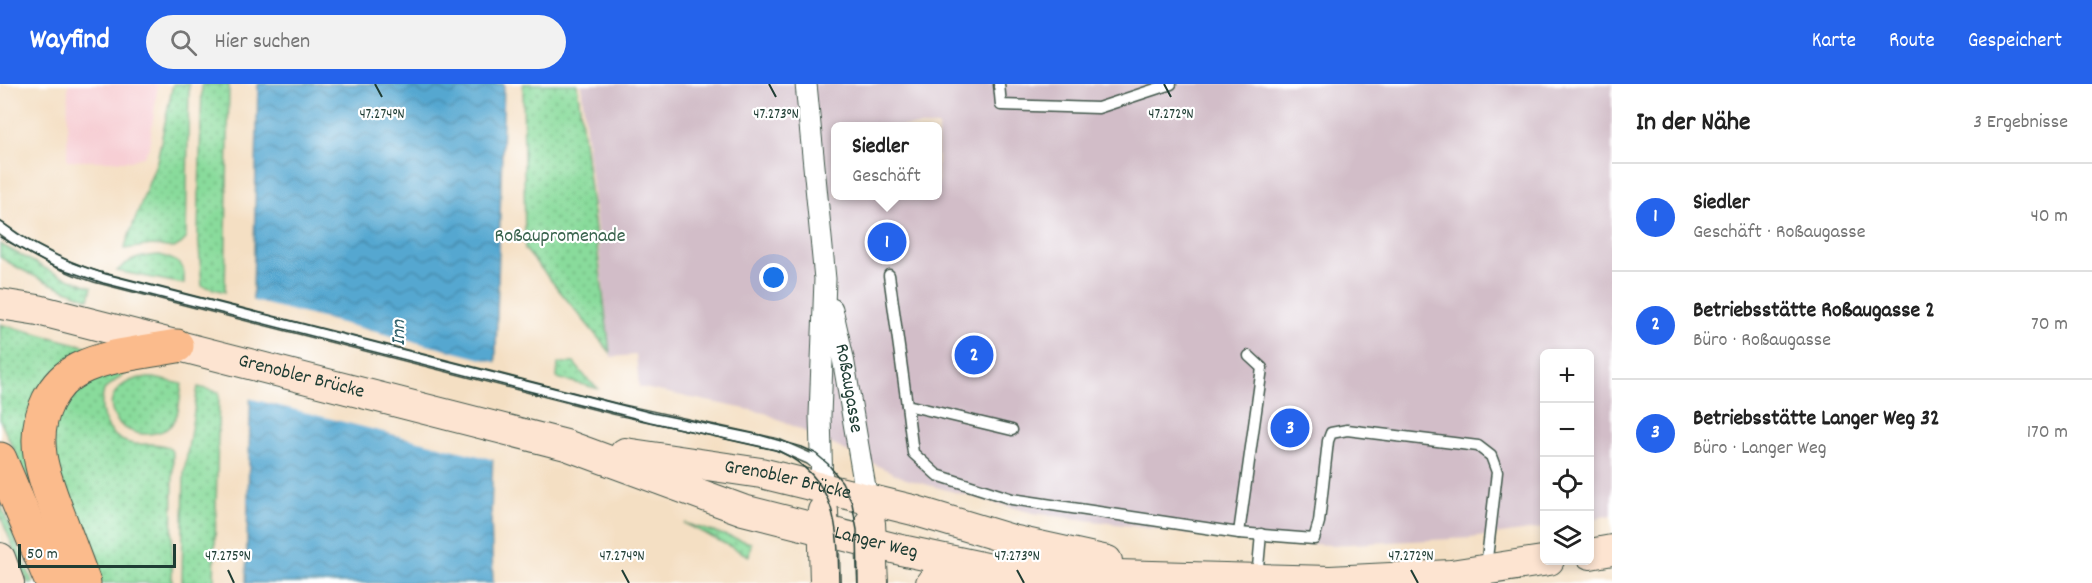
<!DOCTYPE html>
<html lang="de">
<head>
<meta charset="utf-8">
<style>
  body { margin:0; font-family:Dekko,sans-serif; background:#f2f2f2; color:#222 }
  .controls { position:absolute; right:18px; bottom:18px; display:grid; overflow:hidden; border-radius:9px; box-shadow:0 3px 9px #0003 }
  .controls button { width:54px; height:54px; display:grid; place-items:center; padding:0; border:0; border-bottom:2px solid #e0e0e0; background:#fff; color:#222; font:30px sans-serif }
  .scale { position:absolute; left:18px; bottom:15px; width:158px; box-sizing:border-box; padding-left:6px; border:3px solid #1f3d34; border-top:0; font-size:16px; line-height:21px; white-space:nowrap; color:#1f3d34; -webkit-text-stroke:4px #fff; paint-order:stroke }
  .you { position:absolute; left:774px; top:194px; width:21px; height:21px; margin:-15px; border:4px solid #fff; border-radius:50%; background:#1a73e8; box-shadow:0 0 0 9px #1a73e833 }
  .badge { display:grid; place-items:center; width:39px; height:39px; border-radius:50%; background:#2563eb; color:#fff; font-size:20px; font-weight:700 }
  .pin { position:absolute; translate:-50% -50%; border:3px solid #fff; box-shadow:0 2px 6px #0006 }
  .popup { position:absolute; left:831px; top:38px; width:111px; height:78px; box-sizing:border-box; display:grid; place-content:center; border-radius:9px; background:#fff; filter:drop-shadow(0 2px 4px #0005); font-size:20px; white-space:nowrap; color:#767676 }
  .popup b { font-size:22px; color:#222 }
  .popup::after { content:''; position:absolute; left:50%; top:100%; margin-left:-12px; border:12px solid transparent; border-top-color:#fff }
  .list { margin:0; padding:0; list-style:none }
  h2 { display:flex; justify-content:space-between; align-items:center; height:78px; margin:0; padding:0 24px; font-size:26px }
  h2 small { font-size:20px; font-weight:400; color:#767676 }
  .list li { display:grid; grid-template-columns:39px 1fr auto; gap:18px; align-items:center; box-sizing:border-box; height:108px; padding:0 24px; border-top:2px solid #e0e0e0 }
  .list b { display:block; font-size:22px; white-space:nowrap }
  .list p { margin:0; font-size:20px; white-space:nowrap; color:#767676 }
  .list em { font-size:20px; font-style:normal; color:#767676 }
  .icon { flex:none; width:33px; height:33px; fill:none; stroke:currentColor; stroke-width:2; stroke-linecap:round; stroke-linejoin:round }
  .map { position:relative; flex:none; width:1612px; height:499px; overflow:hidden }
  header { display:flex; align-items:center; gap:36px; box-sizing:border-box; height:84px; padding:0 30px; background:#2563eb; color:#fff }
  header strong { font-size:28px }
  nav { display:flex; gap:33px; margin-inline-start:auto; font-size:21px }
  .search { width:420px; height:54px; background:#f2f2f2; display:flex; align-items:center; gap:15px; box-sizing:border-box; padding:0 21px; border-radius:33px; color:#767676; font-size:22px }
  main { display:flex }
  aside { flex:1; background:#fff }
  .map>svg:first-child { display:block }
  .built { fill:#f7cfd4 }
  .industrial { fill:#d2bdc8; fill-rule:evenodd }
  .grass { fill:url(#grass-dots); stroke:#548c68; stroke-width:1.5 }
  .water { fill:url(#water-waves); stroke:#3a7282; stroke-width:1.5 }
  .pier { fill:#f4dfc3 }
  .lines { fill:none; stroke-linecap:round; stroke-linejoin:round }
  .lane-casing { stroke:#3f5549; stroke-width:13 }
  .street-casing { stroke:#3f5549; stroke-width:23 }
  .secondary-casing { stroke:#3f5549; stroke-width:32 }
  .primary-casing { stroke:#3f5549; stroke-width:35 }
  .lane { stroke:#fff; stroke-width:10 }
  .street { stroke:#fff; stroke-width:21 }
  .secondary { stroke:#fde4d1; stroke-width:30 }
  .primary { stroke:#fbbb8c; stroke-width:33 }
  .tram { stroke:#1f3d34; stroke-width:1.5 }
  .ticks { fill:none; stroke:#1f3d34; stroke-width:2 }
  .labels { text-anchor:middle; dominant-baseline:central; stroke-width:4.5; stroke-linejoin:round; paint-order:stroke }
  .park-label { font-size:20px; fill:#3a644e; stroke:#fff }
  .street-label { font-size:20px; fill:#1f3d34; stroke:#fff }
  .water-label { font-size:21px; font-style:italic; fill:#32626b; stroke:#fff }
  .ticks-label { font-size:15px; text-anchor:middle; fill:#1f3d34; stroke:#fff; stroke-width:4.5; stroke-linejoin:round; paint-order:stroke }
</style>
</head>
<body>
<header>
<strong>Wayfind</strong>
<div class="search"><svg class="icon" aria-label="search" viewBox="0 0 24 24"><circle cx="10" cy="10" r="6"/><path d="M15 15l6 6"/></svg>Hier suchen</div>
<nav><a>Karte</a><a>Route</a><a>Gespeichert</a></nav>
</header>
<main>
<div class="map">
<svg width="1612" height="499" viewBox="0 0 1612 499">
  <defs>
    <pattern id="grass-dots" width="8" height="8" patternUnits="userSpaceOnUse" patternTransform="scale(1.5)"><rect width="8" height="8" fill="#89db9b"/><path d="M2 2h.1M6 6h.1" fill="none" stroke="#6fb37f" stroke-width="1.8" stroke-linecap="round"/></pattern>
    <pattern id="water-waves" width="16" height="10" patternUnits="userSpaceOnUse" patternTransform="scale(1.5)"><rect width="16" height="10" fill="#55a7d0"/><path d="M0 5q4-4 8 0t8 0" fill="none" stroke="#4689aa"/></pattern>
  </defs>
  <rect width="100%" height="100%" fill="#fff"/>
  <filter id="ink" filterUnits="userSpaceOnUse"><feTurbulence type="fractalNoise" baseFrequency=".0167" numOctaves="2"/><feDisplacementMap in="SourceGraphic" scale="12" xChannelSelector="R" yChannelSelector="G"/><feConvolveMatrix kernelMatrix="1 2 1 2 8 2 1 2 1" color-interpolation-filters="sRGB"/></filter>
  <filter id="wash" filterUnits="userSpaceOnUse"><feTurbulence type="fractalNoise" baseFrequency=".008" numOctaves="4" result="noise"/><feDisplacementMap in="SourceGraphic" scale="24" xChannelSelector="R" yChannelSelector="G"/><feGaussianBlur stdDeviation="1.35" result="paint"/><feColorMatrix in="noise" values="0 0 0 0 0 0 0 0 0 0 0 0 0 0 0 0 0 1.4 0 .05"/><feComposite in="paint" operator="in"/></filter>
  <g filter="url(#wash)">
    <rect width="100%" height="100%" fill="#f4dfc3"/>
    <polygon class="built" points="68,0 158,0 149,64 144,72 131,77 67,77"/>
    <path class="industrial" d="M581,0H1612V431L1590,435V270H1544V444L1471,454L1331,461L1287,459L1215,453L1033,429L906,395L765,329L639,303L636,271L611,273ZM836,42H938V112H836Z"/>
    <g class="grass">
      <polygon points="173,0 189,0 186,155 181,160 174,164 152,161 124,165 157,77"/>
      <polygon points="202,0 229,0 225,208 202,202 198,149"/>
      <polygon points="523,0 577,0 610,268 525,165"/>
      <path d="M0,160L52,188L92,203L89,215C58,203 28,191 0,173Z"/>
      <path d="M160,171C179,177 186,179 184,200L117,187C130,174 143,172 160,171Z"/>
      <polygon points="0,240 100,266 59,285 40,422 0,336"/>
      <polygon points="561,279 574,279 588,296 599,305 557,294 558,280"/>
      <path d="M125,286V289L104,306C97,330 108,357 135,360C145,361 160,358 169,364C172,366 172,368 173,372L172,499H97L57,398L51,333L84,295Z"/>
      <path d="M140,294H154L182,300C180,311 180,328 174,337C170,344 162,348 155,349C114,358 89,306 140,294Z"/>
      <polygon points="198,303 219,308 214,499 182,499 184,389"/>
      <polygon points="0,419 33,499 28,499 0,431"/>
      <polygon points="684,439 751,459 749,472"/>
    </g>
    <polygon class="water" points="258,0 504,0 491,432 493,499 246,499"/>
    <polygon class="pier" points="250,216 498,279 495,376 248,314"/>
  </g>
  <g filter="url(#ink)">
    <g class="lines">
      <g class="lane-casing">
        <g id="lane">
          <polyline points="999,0 1001,21 1098,24 1171,0"/>
          <path d="M0,144C30,166 62,182 97,193L616,325L776,360L810,375L820,383"/>
          <polyline points="889,191 907,321 1012,346"/>
          <polyline points="907,321 913,369 937,391 1012,415 1239,449 1262,284 1249,272"/>
          <polyline points="1239,449 1314,455 1319,438 1328,357 1331,349 1347,346 1478,362 1491,372 1497,388 1486,483"/>
          <polyline points="1257,494 1261,450"/>
        </g>
      </g>
      <g class="street-casing">
        <g id="street">
          <polyline points="806,0 825,195 820,332 822,403"/>
          <path id="s1" d="M832,225L843,274L867,415"/>
        </g>
      </g>
      <g class="secondary-casing">
        <g id="secondary">
          <path id="s2" d="M0,220L38,226L566,361L743,426L901,466L1005,488L1330,497L1451,491L1549,476"/>
          <path id="s3" d="M625,369L761,389L913,426L1016,457L1107,477"/>
          <polyline points="823,427 825,499"/>
          <polyline points="870,439 873,499"/>
          <polyline points="1590,470 1612,466"/>
          <polyline points="0,474 9,499"/>
          <polyline points="931,499 954,493 981,491"/>
        </g>
      </g>
      <g class="primary-casing">
        <g id="primary">
          <polyline points="0,375 52,499"/>
          <path d="M84,499C76,478 68,456 60,435C45,396 28,357 48,317C55,303 65,292 79,285C106,271 146,268 177,262"/>
        </g>
      </g>
      <use href="#lane" class="lane"/>
      <use href="#street" class="street"/>
      <use href="#secondary" class="secondary"/>
      <use href="#primary" class="primary"/>
      <g class="tram">
        <path d="M0,137C31,161 68,179 106,190L653,329L760,351L802,363L815,369L828,380L842,398L852,419L857,446L858,499"/>
        <path d="M0,153L50,181L103,199L650,338L779,367C837,395 838,442 839,499"/>
      </g>
    </g>
  </g>
  <path class="ticks" d="M375,0L382,13M769,0L776,13M1164,0L1171,13M228,486L234,499M622,486L629,499M1017,486L1024,499M1411,486L1418,499"/>
  <g class="labels">
    <g class="park-label">
      <text x="560" y="153">Roßaupromenade</text>
    </g>
    <g class="street-label">
      <text stroke="none"><textPath href="#s2" startOffset="310">Grenobler Brücke</textPath></text>
      <text stroke="none"><textPath href="#s1" startOffset="81">Roßaugasse</textPath></text>
      <text stroke="none"><textPath href="#s3" startOffset="165">Grenobler Brücke</textPath></text>
      <text stroke="none"><textPath href="#s2" startOffset="909">Langer Weg</textPath></text>
    </g>
    <g class="water-label">
      <text transform="translate(400 249) rotate(-90)">Inn</text>
    </g>
  </g>
  <g class="ticks-label">
    <text x="382" y="34">47.274°N</text>
    <text x="776" y="34">47.273°N</text>
    <text x="1171" y="34">47.272°N</text>
    <text x="228" y="476">47.275°N</text>
    <text x="622" y="476">47.274°N</text>
    <text x="1017" y="476">47.273°N</text>
    <text x="1411" y="476">47.272°N</text>
  </g>
</svg>
<div class="controls">
<button>+</button>
<button>−</button>
<button><svg class="icon" aria-label="locate" viewBox="0 0 24 24"><circle cx="12" cy="12" r="6"/><path d="M12 2v4M12 18v4M2 12h4M18 12h4"/></svg></button>
<button><svg class="icon" aria-label="layers" viewBox="0 0 24 24"><path d="M12 4l9 5-9 5-9-5zM3 14l9 5 9-5"/></svg></button>
</div>
<div class="scale">50 m</div>
<div class="you"></div>
<div class="pin badge" style="left:887px;top:158px">1</div>
<div class="popup"><b>Siedler</b>Geschäft</div>
<div class="pin badge" style="left:974px;top:271px">2</div>
<div class="pin badge" style="left:1290px;top:344px">3</div>
</div>
<aside>
<h2>In der Nähe<small>3 Ergebnisse</small></h2>
<ul class="list">
<li><span class="badge">1</span><div><b>Siedler</b><p>Geschäft · Roßaugasse</p></div><em>40 m</em></li>
<li><span class="badge">2</span><div><b>Betriebsstätte Roßaugasse 2</b><p>Büro · Roßaugasse</p></div><em>70 m</em></li>
<li><span class="badge">3</span><div><b>Betriebsstätte Langer Weg 32</b><p>Büro · Langer Weg</p></div><em>170 m</em></li>
</ul>
</aside>
</main>
</body>
</html>
